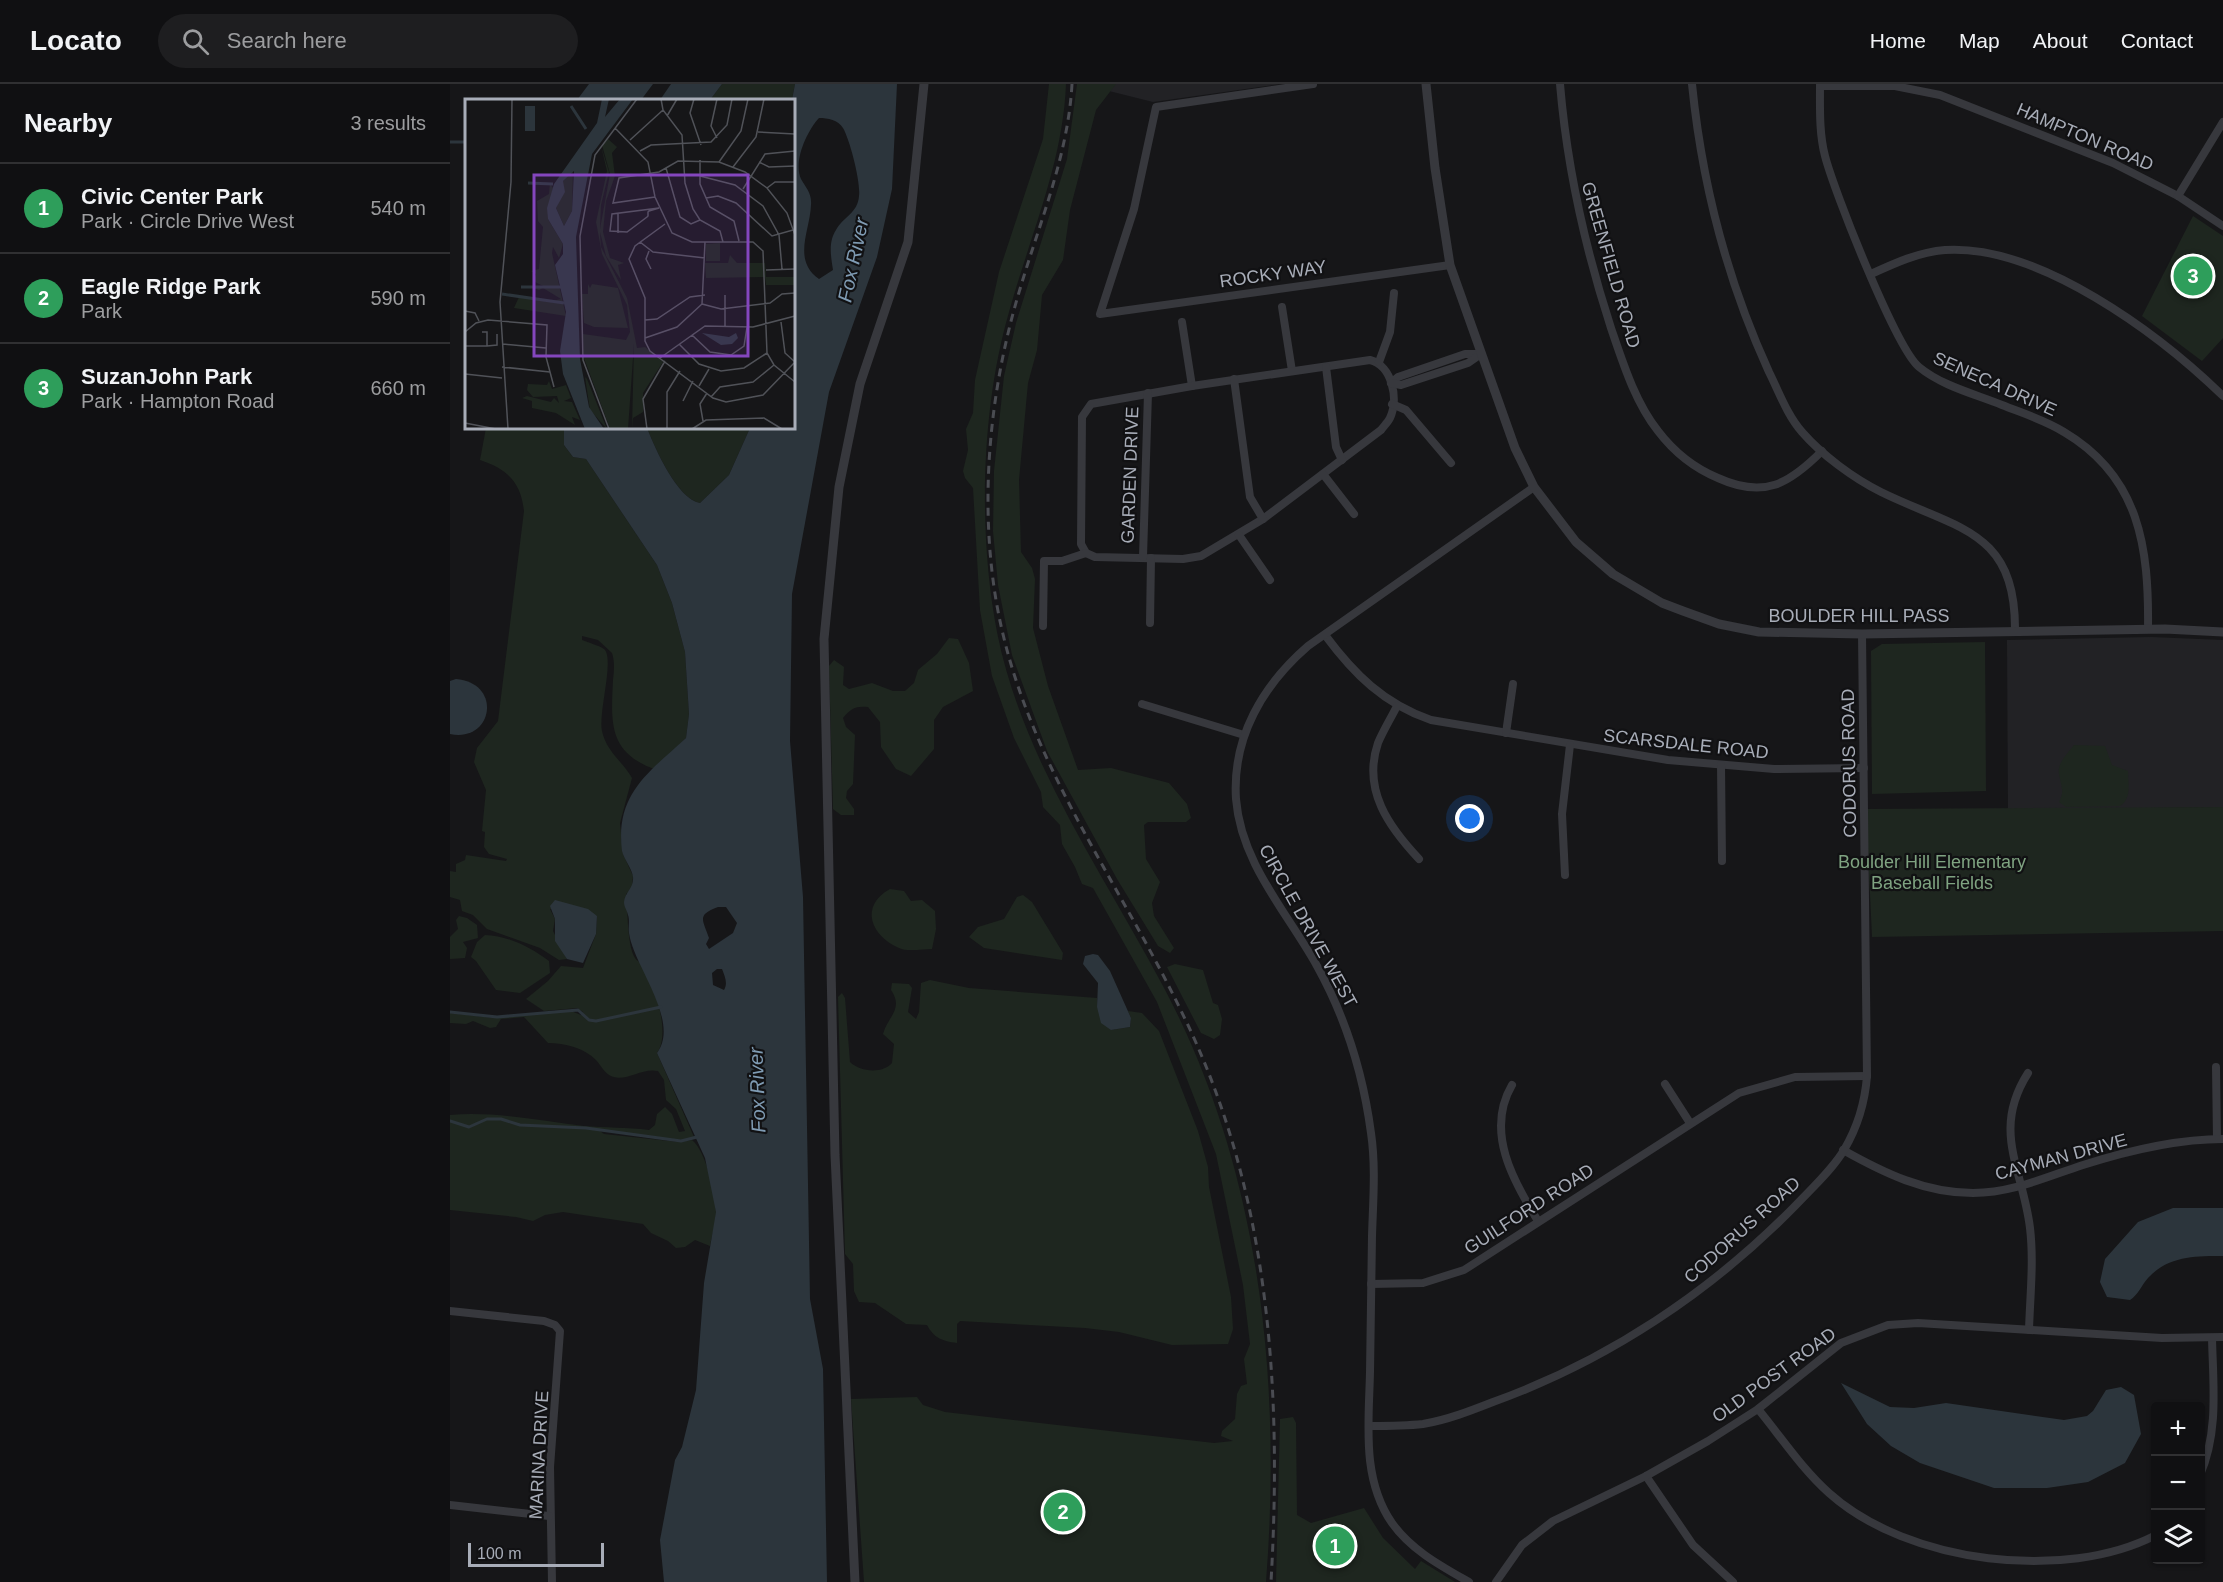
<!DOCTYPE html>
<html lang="en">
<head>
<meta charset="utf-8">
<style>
  body { margin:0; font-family:Helvetica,sans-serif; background:#1e1e20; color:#f1f3f6 }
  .controls { position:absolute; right:18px; bottom:18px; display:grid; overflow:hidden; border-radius:6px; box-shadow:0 2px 4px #0004 }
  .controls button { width:54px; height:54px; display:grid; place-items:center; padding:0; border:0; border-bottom:2px solid #303032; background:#101012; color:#f1f3f6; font:30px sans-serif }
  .scale { position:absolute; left:18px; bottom:15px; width:136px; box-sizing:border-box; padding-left:6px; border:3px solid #a8adb8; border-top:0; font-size:16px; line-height:21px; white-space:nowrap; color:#a8adb8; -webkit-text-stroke:4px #111113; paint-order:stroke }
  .you { position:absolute; left:1020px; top:735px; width:21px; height:21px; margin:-15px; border:4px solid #fff; border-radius:50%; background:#1a73e8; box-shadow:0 0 0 9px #1a73e833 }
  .badge { display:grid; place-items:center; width:39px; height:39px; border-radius:50%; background:#ea580c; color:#fff; font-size:20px; font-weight:700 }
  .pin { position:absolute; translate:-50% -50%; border:3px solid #fff; box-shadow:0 2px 6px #0006 }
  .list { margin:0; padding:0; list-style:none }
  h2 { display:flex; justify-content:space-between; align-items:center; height:78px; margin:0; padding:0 24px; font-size:26px }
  h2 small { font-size:20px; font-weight:400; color:#9c9d9f }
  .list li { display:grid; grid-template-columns:39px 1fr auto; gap:18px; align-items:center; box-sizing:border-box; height:90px; padding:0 24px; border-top:2px solid #303032 }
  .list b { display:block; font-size:22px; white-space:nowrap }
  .list p { margin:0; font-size:20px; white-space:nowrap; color:#9c9d9f }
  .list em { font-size:20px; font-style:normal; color:#9c9d9f }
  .icon { flex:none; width:33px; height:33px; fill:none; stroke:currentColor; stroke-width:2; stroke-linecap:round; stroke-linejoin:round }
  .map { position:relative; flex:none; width:1773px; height:1498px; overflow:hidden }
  header { display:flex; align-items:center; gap:36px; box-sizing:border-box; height:84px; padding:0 30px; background:#101012; border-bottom:2px solid #303032 }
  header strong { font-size:28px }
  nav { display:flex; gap:33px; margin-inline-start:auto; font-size:21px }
  .search { width:420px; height:54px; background:#1e1e20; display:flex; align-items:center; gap:15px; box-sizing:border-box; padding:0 21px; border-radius:33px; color:#9c9d9f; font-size:22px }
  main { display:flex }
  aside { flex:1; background:#101012 }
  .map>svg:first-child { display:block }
  .built { fill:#222225 }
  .green { fill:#1e261f }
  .water { fill:#2c353c; fill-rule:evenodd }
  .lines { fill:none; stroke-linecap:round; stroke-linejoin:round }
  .stream { stroke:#2c353c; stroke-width:3 }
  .minor { stroke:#37383d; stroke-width:8 }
  .tertiary { stroke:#37383d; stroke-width:9 }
  .rail { stroke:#4a4c52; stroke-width:3; stroke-dasharray:8 6; stroke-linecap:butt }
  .labels { text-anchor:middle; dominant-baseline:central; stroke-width:4.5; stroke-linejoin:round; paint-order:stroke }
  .street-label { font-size:18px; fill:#a8adb8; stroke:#111113 }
  .park-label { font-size:18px; fill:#7fa381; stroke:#111113 }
  .water-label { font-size:20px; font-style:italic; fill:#7f9bb3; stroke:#111113 }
  .inset-river { fill:none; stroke:#2c353c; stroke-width:3 }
  .inset-road { fill:none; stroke:#505258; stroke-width:1.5 }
  .view { fill:#8446be; fill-opacity:0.15; stroke:#8446be; stroke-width:3 }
  .inset-edge { fill:none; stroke:#a8adb8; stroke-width:3 }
</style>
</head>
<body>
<header>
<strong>Locato</strong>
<div class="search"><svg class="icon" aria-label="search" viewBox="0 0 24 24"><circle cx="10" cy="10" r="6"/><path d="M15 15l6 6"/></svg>Search here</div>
<nav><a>Home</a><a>Map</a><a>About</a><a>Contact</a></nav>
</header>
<main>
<aside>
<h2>Nearby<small>3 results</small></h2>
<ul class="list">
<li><span class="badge" style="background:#2e9e5b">1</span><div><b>Civic Center Park</b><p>Park · Circle Drive West</p></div><em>540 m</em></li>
<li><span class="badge" style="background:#2e9e5b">2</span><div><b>Eagle Ridge Park</b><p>Park</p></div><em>590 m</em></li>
<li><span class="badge" style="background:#2e9e5b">3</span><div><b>SuzanJohn Park</b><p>Park · Hampton Road</p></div><em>660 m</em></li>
</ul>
</aside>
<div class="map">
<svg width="1773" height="1498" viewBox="0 0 1773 1498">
  <rect width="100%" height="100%" fill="#161618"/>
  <g class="built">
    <polygon points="655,0 831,0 703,18 655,6"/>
    <polygon points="1701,553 1773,556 1773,723 1558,726 1557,556"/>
  </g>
  <g class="green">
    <polygon points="272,0 345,0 342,16 260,16"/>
    <path d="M599,0H616C613,79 580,152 559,228C531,325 528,449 547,548C572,675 653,789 713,902C810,1083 832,1296 816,1498H414L401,1315L467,1313L473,1321L495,1328L764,1359L783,1357L771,1352L772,1347L785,1335L787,1310L791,1302L797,1300L794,1275L800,1260L793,1201L766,1070L707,918L643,804L632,800L625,783L612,760L610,741L593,723L591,708L564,654L542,592L530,526L523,404L515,394L513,387L518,366L516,345L523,329L525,296L549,188L593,55Z"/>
    <polygon points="627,0 666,0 646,26 620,126 613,176 592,211 587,266 578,299 569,396 571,468 582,484 585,495 583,544 598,602 628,686 661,684 719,699 737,720 741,734 736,738 698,738 694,741 696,775 710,798 702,819 704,832 724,864 720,869 708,862 667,795 597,667 562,571 548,501 543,447 544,387 554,292 566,239 617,75"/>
    <polygon points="1743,132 1773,152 1773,254 1752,277 1692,232"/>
    <path d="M36,344H114V361L123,373L136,375L207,481L222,519L235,568L239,630L236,654L204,685C158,668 161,638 163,596C164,587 165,578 162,569L148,556L132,552V556C139,559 148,561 154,565C165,574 148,629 152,647C156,667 173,678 182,694L170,739L173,770L183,792L182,805L176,810C178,827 177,861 185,874C187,877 190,878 192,881C205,899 221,950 207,969L244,1053L232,1056L150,1047L154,1050L229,1058L242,1056C256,1067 266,1111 266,1128C266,1139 262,1151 260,1162L245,1156L235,1163L226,1164L218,1157L201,1149L193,1140L113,1128L95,1131L83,1137L66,1133L0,1126V1031C46,1027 89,1037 134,1042C155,1044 177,1043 199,1046L205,1041L207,1030L215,1023L222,1030L229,1048L235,1047L226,1025L216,1016L214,996L208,987C191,983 174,1000 159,991C153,987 150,980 146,976C134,964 115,959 98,959L74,933L51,935L46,943L40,944L23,937L16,940L0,939V929L44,934L121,927L131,931L133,928L127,924L94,927L76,915L98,897L111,882L133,884L146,850L147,832L100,825L105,835L103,847L117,875L109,876L90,864L37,845L23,831L12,827L10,816L0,813V787L6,788V780L15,776L16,771L56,777L57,775L39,770L34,763L35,748L32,747L36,706L24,678L27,664L48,637L74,427C71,399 58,385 30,376Z"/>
    <path d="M197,344H300L279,391L250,419C227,415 205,364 197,344Z"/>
    <path d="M499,554L508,555L519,579L523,607L493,623L484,636V665L461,692L446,685L431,663L430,638L418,623C406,622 401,624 393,634L396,643L405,651L403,700L397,707L396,714L404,725V731H391L383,725L379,582L384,576L394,583L393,601L399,605L422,599L443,607H455L464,599L468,586L487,570Z"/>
    <polygon points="1535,558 1536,707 1422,710 1421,567 1432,560"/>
    <path d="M1624,661L1655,662L1662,681L1678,687C1678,700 1682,714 1670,722L1616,723L1609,718C1615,707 1611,702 1609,690C1607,679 1618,669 1624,661Z"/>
    <polygon points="1773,723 1773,847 1422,853 1416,725"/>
    <path d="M440,805L454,807L461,817L472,816L485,827L486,845L482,865C473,865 457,868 449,864C421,852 409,822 440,805Z"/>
    <polygon points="573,811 582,818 613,869 612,876 534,864 519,853 528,843 554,835 567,813"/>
    <polygon points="9,832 17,834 27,841 28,854 13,858 17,864 15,874 0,875 0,853 8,845 6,836"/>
    <path d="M35,851C59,852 80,863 99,877L100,889L70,909L46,906L26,877L21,873L27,858Z"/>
    <polygon points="725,880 753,886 763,919 768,921 772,935 770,951 764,955 751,949 717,883"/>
    <path d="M480,896L519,904L647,914V923L661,946L680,943L681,934L678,927L692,929L709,947L748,1047L758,1083L759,1103L781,1213L783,1245L778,1260L722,1261L669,1248L635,1244L510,1237L507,1240V1259C492,1257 484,1254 477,1241L456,1240L425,1219L409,1218L404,1207L403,1180L395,1170L388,913L392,909L395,914L400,978C410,988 433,990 442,979L444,960L433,950C438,932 454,925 441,906L442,899L459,900L462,904L458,928L466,935L469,928L471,899Z"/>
    <polygon points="843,1333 846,1339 847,1431 861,1439 914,1424 933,1454 965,1485 971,1477 1005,1498 826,1498 830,1335"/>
  </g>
  <g class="water">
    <polygon points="139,0 203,0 191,16 127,16"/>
    <polygon points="221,0 272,0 260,16 210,16"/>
    <path d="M345,0H447L442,105L427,173L379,308L342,510L340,657L353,813L360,1215L373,1285L377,1498H214L210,1456L225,1376L232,1363L246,1306L254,1199L266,1128L255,1074L207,969C231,937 183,881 179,849C178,843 180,836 178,831C177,826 174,823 174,818C175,808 184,804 183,793C182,784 174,776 172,767C165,710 198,689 236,654L239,630L235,568L222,519L207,481L136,375L123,373L114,361V344H197C205,364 227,415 250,419L279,391L300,344H344L342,16ZM369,34C378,34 388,36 393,44C400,56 411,99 409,112C408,129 393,133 386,146C378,158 381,173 383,186L369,195C342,176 360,147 361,121C362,109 356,104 351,95C343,77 357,47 369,34ZM268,823H276L287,839L283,849L259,865L256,860L259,854C253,836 246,831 268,823ZM267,885H272C275,893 278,899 274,906L263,901L262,889Z"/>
    <path d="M6,595C53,599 43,659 0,650V597Z"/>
    <polygon points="105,816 138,825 147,832 146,850 133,879 117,875 105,857 105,835 100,822"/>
    <polygon points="643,870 648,871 660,887 681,934 680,943 661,946 651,939 647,923 648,899 633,880 635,872"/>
    <path d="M1723,1124H1773V1172C1745,1172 1718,1172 1698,1194C1691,1202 1688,1211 1680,1216L1657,1213L1650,1198L1655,1175L1688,1138Z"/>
    <polygon points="1391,1299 1440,1323 1464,1324 1496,1319 1614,1336 1637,1332 1643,1327 1656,1306 1671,1303 1684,1311 1691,1350 1675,1379 1638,1398 1597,1404 1544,1404 1470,1379 1441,1362 1417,1340"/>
  </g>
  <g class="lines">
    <g class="stream">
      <polyline points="0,58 16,58"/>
      <polyline points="0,928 47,933 128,926 139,936 146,937 211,923"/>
      <polyline points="0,1037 19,1043 37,1035 51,1035 70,1041 136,1044 231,1057 247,1053"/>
    </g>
    <g class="minor">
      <polyline points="863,0 706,23 684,125 650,230 1000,181"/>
      <path d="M1110,0C1117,84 1135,164 1161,244C1173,279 1185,318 1208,347C1224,368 1244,384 1268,394C1314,415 1339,400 1372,367"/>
      <path d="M1242,0C1252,100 1277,196 1319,288C1329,308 1337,331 1352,348C1372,371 1403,394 1431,408C1506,445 1566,445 1565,547"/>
      <path d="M1370,0C1370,24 1369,49 1375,72C1384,107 1446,264 1469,283C1492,302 1525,310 1552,321C1572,329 1595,336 1614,348C1690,393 1699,464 1698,545"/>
      <polyline points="1370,2 1445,2 1490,11 1663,79 1728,112 1773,142"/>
      <polyline points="1728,112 1773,38"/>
      <path d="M1421,190C1445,179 1469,168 1495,166C1589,160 1709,250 1773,312"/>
      <polyline points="832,223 842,287"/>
      <polyline points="732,238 742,302"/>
      <path d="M920,276C942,281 949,315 940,334C938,338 934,342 931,346L813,435L751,472L733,475L645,473L636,469L631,460L632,333L641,320L742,302Z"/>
      <polyline points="929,278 940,248 944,209"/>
      <polyline points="876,283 886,363 892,376"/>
      <polyline points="784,295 800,413 813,435"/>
      <polyline points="941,299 948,293 1015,270 1031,270"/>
      <polyline points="941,299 951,301 1018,279 1031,270"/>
      <polyline points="942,320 956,326 1001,379"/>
      <polyline points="873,390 904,430"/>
      <polyline points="789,451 820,496"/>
      <polyline points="693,473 698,309"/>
      <polyline points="700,539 701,474"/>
      <polyline points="593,542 594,477 612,477 636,469"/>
      <path d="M875,551C904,590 934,620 981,636L1218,676L1324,685L1414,684"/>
      <polyline points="692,620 794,651"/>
      <path d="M947,622C941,634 933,647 928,659C912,706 939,743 969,775"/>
      <polyline points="1056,649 1063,600"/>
      <polyline points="1271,681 1272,777"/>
      <polyline points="1115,791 1112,730 1120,661"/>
      <polyline points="1766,983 1767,1055"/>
      <path d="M1578,989C1541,1047 1573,1085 1580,1144C1584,1178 1580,1212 1579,1246"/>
      <polyline points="1215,1000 1240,1039"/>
      <path d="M1062,1001C1035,1047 1063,1097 1088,1137"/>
      <path d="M1393,1066C1434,1089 1475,1109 1523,1109C1562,1109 1596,1093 1633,1081C1677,1067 1727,1055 1773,1055"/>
      <polyline points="921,1200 973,1199 1014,1186 1289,1009 1345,993 1417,992"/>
      <polyline points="0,1227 94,1237 105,1241 110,1247 100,1383 102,1498"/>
      <path d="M1308,1325C1331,1353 1352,1385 1379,1409C1458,1480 1616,1498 1706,1451"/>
      <path d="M919,1342C937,1342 955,1342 973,1340C997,1336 1020,1327 1043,1318C1157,1277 1261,1208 1346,1121C1362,1104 1382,1086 1394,1066C1407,1044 1415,1018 1417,992L1412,550"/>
      <path d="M1750,1391C1769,1347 1763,1300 1762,1254"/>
      <polyline points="1196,1392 1243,1461 1283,1498"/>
      <polyline points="0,1421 99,1432"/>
      <path d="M1019,1498C991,1482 961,1466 942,1439C911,1394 919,1338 920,1288C921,1243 921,1197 922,1152C923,1118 926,1083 921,1049C913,989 896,934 867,882C837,828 791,779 786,715C782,653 813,601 858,562L1084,403"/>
      <polyline points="1046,1498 1072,1461 1103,1437 1196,1392 1258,1357 1308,1325 1391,1259 1438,1241 1468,1239 1712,1254 1773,1253"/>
    </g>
    <g class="tertiary">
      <polyline points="976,0 985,84 1000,181 1065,364 1084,403 1126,458 1163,490 1212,519 1233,527 1269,540 1309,548 1412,550 1715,545 1773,548"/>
      <polyline points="405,1498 385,1071 374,555 389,403 410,300 458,158 474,0"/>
    </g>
    <path class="rail" d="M622,0C618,72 590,137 570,205C540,304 529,414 546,516C573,675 669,795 736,937C820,1112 832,1307 821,1498"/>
  </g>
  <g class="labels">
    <g class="street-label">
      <text transform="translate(1635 53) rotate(23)">HAMPTON ROAD</text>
      <text transform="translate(1161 181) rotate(74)">GREENFIELD ROAD</text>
      <text transform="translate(823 190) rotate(-8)">ROCKY WAY</text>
      <text transform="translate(1545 300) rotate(24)">SENECA DRIVE</text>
      <text transform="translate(680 391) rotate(-88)">GARDEN DRIVE</text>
      <text x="1409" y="532">BOULDER HILL PASS</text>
      <text transform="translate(1236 660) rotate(6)">SCARSDALE ROAD</text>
      <text transform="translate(1399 679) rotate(-91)">CODORUS ROAD</text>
      <text transform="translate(858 842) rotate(61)">CIRCLE DRIVE WEST</text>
      <text transform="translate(1611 1073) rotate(-15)">CAYMAN DRIVE</text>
      <text transform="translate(1079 1125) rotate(-33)">GUILFORD ROAD</text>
      <text transform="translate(1292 1146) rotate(-42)">CODORUS ROAD</text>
      <text transform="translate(1324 1291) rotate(-36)">OLD POST ROAD</text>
      <text transform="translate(89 1371) rotate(-87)">MARINA DRIVE</text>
    </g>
    <g class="park-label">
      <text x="1482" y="778">Boulder Hill Elementary<tspan x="1482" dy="21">Baseball Fields</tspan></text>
    </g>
    <g class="water-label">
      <text transform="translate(403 176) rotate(-78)">Fox River</text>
      <text transform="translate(307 1006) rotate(-92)">Fox River</text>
    </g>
  </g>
  <g transform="translate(15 15)">
    <rect width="330" height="330" fill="#161618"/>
    <path d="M143,40L152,48L147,54L150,77L141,102L138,133L145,159L159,164L153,166L156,181L141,157L135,133L136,148L162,199L172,249L180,248L198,263L178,294V313L168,319L167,330L169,245L163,330H145L119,259L118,235L161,241L165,233L162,206L137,155L131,123L142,72L136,47L144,73L136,106L135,130L145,75L137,46ZM108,72L107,112L99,127L91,109L98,82ZM85,84L88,89L83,120L98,145L94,159L88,148L87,154L101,217L49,209L54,198L87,202L96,200L78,189L74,191L64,188H80L68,182L71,175L66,172L74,170L78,128L73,122L72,102L84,95ZM255,144V162H241V145ZM265,156L272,164H300L301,178H330V186H301L300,178L241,179L240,164H263ZM123,185L125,189L127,185L153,189L163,229L129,228L119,224L117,195H123ZM120,278L122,280L142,330L125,311ZM84,282L87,290L101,286L106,299L99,302L107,303L115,321L107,318L110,326L91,314L67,309V302L57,299L62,297L86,303L89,299L94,304L92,297L68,298L62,291L63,285L82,286Z" fill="#1e261f"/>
    <path d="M137,0H144L140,18L155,0H168L127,55L111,138L115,260L124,308L139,330H120L98,275L95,252L101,213L90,166L98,155V145L83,120L82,109L89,85L132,24ZM109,72L107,112L99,127L91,109L100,93L98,82ZM60,7H70V32H60ZM237,234L264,238L271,234L273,239L267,245L256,246Z" fill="#2c353c" fill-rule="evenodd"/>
    <path class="inset-river" d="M106,7L121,30M63,84L88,85M56,188H96M37,195L99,204"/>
    <path class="inset-road" d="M196,0L198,11L217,36L220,84L228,110L235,121L255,132L258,143M229,0L225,14L236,46M202,17L212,0M150,29L183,63L190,98L207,134L227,143H288L298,152L302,254L309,266L330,283M293,33L330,35M252,39L246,27L252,0M165,41L198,11M175,52L186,46L246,43L262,26L267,0M235,61V85L245,108L269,122L274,142M254,63L276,32L283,0M294,63L304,68L330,67M268,68L291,38L299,0M201,69L215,118L226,125L235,121M235,77L270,86L298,107L314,136L317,170M302,89L310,83H330M278,90L300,55L330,52M190,98L148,104L154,79L194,73L213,62L254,63L280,73L302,89L322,114L330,136M241,99L253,97L271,104L307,137L328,131M194,109L184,112L183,113V117L182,118L162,133L145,132L147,115L194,109M200,125L170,147L164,160L180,199V242L185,252L248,299L261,303L298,296L330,263M153,134V114M175,143L188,153L240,159M184,152L181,160L186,170M301,171L330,170M260,196V227M237,205L256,210L305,204L317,195L330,194M0,212L10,214L14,222M180,221L192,220L225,198L240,196M316,223L320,254L330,263M0,233L11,224L23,221L82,226L81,258L89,288M227,236L245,253L266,256L279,247L282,228M180,239L212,228L237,205L240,143M38,245L81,249M214,245L234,265L256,272L279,269L302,254M0,247H22V233H17M22,247L32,246V235M195,259L240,227L288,228L330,217M37,268L85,273M0,275L37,279M234,287L244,270M246,298L255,288L288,283L309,266M218,302L228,282M238,322L235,305L242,294M0,324L31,330M43,330L35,203L46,83L47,0M144,330L118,261L115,137L130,56L172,0M182,330L178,300L200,262M202,330V293L215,272M227,330L241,321L299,319L317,330"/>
    <path class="view" d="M69,76H283V257H69Z"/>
    <rect width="330" height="330" class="inset-edge"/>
  </g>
</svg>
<div class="controls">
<button>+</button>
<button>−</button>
<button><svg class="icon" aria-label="layers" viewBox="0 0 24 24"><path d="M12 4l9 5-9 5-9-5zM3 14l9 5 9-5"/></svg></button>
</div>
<div class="scale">100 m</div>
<div class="you"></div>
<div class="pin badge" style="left:885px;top:1462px;background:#2e9e5b">1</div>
<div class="pin badge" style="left:613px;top:1428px;background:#2e9e5b">2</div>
<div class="pin badge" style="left:1743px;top:192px;background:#2e9e5b">3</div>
</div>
</main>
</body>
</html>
